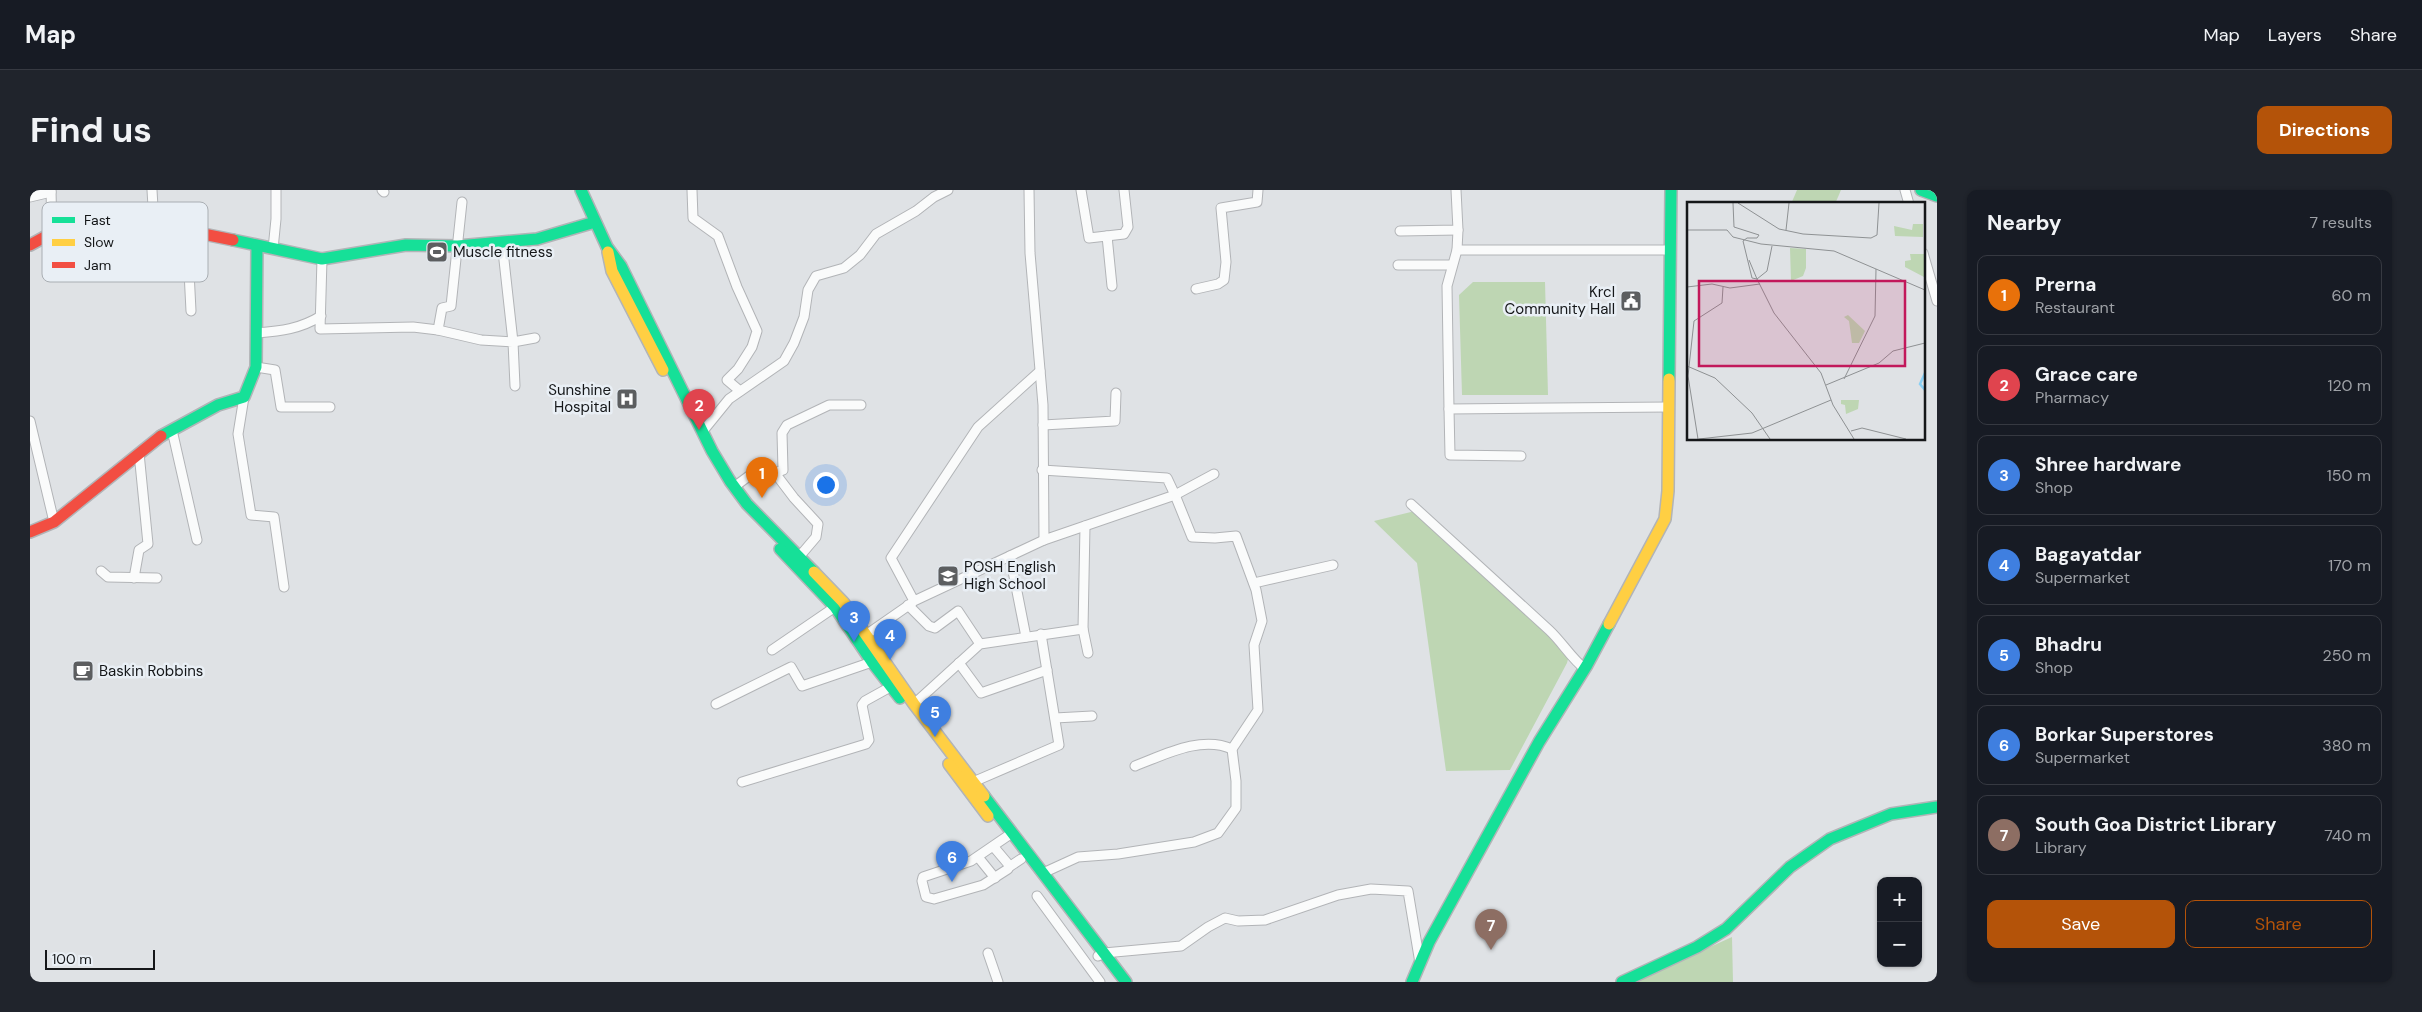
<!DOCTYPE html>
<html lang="en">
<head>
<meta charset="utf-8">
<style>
  body { margin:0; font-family:"DM Sans",sans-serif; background:#20242c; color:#f1f3f6 }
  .controls { position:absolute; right:15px; bottom:15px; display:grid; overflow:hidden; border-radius:10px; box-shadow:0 1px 4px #0004 }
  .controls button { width:45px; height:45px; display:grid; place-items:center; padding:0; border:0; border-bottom:1px solid #363941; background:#171b24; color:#f1f3f6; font:25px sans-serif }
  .scale { position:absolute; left:15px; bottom:12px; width:110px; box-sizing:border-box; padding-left:5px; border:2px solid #151719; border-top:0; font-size:14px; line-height:18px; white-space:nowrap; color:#151719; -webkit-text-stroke:4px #e9eff5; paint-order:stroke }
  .you { position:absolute; left:795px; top:294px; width:18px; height:18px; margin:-12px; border:4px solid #fff; border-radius:50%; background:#1a73e8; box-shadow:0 0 0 8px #1a73e833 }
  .badge { display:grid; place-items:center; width:32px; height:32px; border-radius:50%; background:#b45309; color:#fff; font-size:16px; font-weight:700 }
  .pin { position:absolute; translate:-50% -41px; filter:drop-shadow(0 1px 2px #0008) }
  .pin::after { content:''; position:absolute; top:26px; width:18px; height:15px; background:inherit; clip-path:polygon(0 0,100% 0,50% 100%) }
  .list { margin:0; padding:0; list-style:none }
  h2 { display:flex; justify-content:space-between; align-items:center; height:65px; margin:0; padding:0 20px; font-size:21px }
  h2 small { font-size:16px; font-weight:400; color:#9ea1a6 }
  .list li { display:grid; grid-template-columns:32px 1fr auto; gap:15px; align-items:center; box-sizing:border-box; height:80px; margin:0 10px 10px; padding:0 10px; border:1px solid #363941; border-radius:10px }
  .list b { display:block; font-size:19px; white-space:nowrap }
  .list p { margin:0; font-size:16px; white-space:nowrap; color:#9ea1a6 }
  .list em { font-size:16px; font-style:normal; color:#9ea1a6 }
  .actions { display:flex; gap:10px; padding:15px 20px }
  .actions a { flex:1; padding:11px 0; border:1px solid #b45309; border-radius:10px; text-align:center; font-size:18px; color:#b45309 }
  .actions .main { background:#b45309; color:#fff }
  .map { position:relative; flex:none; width:1907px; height:792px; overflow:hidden; border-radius:10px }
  header { display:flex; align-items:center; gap:30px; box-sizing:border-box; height:70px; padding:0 25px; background:#171b24; border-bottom:1px solid #363941 }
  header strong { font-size:24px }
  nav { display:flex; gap:28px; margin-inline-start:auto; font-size:18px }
  .intro { display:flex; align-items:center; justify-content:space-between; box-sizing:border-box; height:120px; padding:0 30px }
  h1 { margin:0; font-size:35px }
  .button { padding:12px 22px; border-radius:10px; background:#b45309; color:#fff; font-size:18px; font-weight:700 }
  main { display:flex; gap:30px; padding:0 30px }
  aside { flex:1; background:#171b24; border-radius:10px; box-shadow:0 1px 4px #0004 }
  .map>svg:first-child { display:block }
  .green { fill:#bed6b3 }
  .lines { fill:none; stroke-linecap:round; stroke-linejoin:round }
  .street-casing { stroke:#b2b4b7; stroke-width:11 }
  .fast-casing { stroke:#b2b4b7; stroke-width:14 }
  .slow-casing { stroke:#b2b4b7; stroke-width:14 }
  .jam-casing { stroke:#b2b4b7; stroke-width:14 }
  .street { stroke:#fafbfb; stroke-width:9 }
  .fast { stroke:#16e098; stroke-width:11 }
  .slow { stroke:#ffcf43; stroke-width:11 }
  .jam { stroke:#f24e42; stroke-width:11 }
  .labels { text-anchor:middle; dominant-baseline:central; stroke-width:5; stroke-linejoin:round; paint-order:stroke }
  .poi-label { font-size:15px; fill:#151719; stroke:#e9eff5; text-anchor:start }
  .inset-river { fill:none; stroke:#8ad0f4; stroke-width:2.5 }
  .inset-road { fill:none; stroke:#8e9193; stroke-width:1 }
  .view { fill:#c2185b; fill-opacity:0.15; stroke:#c2185b; stroke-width:2.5 }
  .inset-edge { fill:none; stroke:#151719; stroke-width:2.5 }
  .key { fill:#e9eff5; stroke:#a9aeb3; stroke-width:1 }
  .key-label { font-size:14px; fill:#151719 }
</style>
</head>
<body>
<header>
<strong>Map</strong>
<nav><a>Map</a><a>Layers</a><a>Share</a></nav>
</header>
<div class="intro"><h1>Find us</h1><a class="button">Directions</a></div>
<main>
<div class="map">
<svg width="1907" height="792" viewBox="0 0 1907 792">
  <rect width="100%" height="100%" fill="#dfe2e5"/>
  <g class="green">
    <polygon points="1767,0 1811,0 1805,14 1761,14"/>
    <polygon points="1443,92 1515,92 1518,205 1432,205 1429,105"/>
    <polygon points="1385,321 1540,461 1537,473 1480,580 1416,581 1387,373 1344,331"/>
    <polygon points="1702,747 1703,792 1603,792"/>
  </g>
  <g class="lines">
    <g class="street-casing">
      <g id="street">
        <polyline points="21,0 22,43"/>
        <polyline points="122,0 124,34"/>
        <polyline points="352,0 354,2"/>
        <polyline points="662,0 663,28 688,46 707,97 727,141 722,157 708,179 697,190 710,201"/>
        <polyline points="999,0 1000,63 1013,215 1014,350 1145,305 1162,347 1185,348 1206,346 1226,400 1232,431 1224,455 1228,520 1202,559 1206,591 1206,618 1188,643 1164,652 1088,664 1048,667 1013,683"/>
        <polyline points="1051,0 1059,48 1094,44 1098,37 1094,0"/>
        <polyline points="1875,0 1879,14"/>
        <polyline points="0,7 21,2"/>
        <polyline points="432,12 421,116 412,118 408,140 451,150 483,152 485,196"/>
        <polyline points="1370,41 1428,40 1426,0"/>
        <polyline points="157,42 161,121"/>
        <polyline points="1077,46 1082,96"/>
        <polyline points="472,52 483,152 505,148"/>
        <polyline points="243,59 246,29 246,0"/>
        <polyline points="1427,60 1639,60"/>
        <polyline points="1893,63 1907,111"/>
        <polyline points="292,69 290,139 383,137 408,140"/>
        <polyline points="1368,75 1422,75"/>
        <polyline points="1166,99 1188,94 1194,90 1196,72 1191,18 1227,12 1228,0"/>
        <path d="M227,143C251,141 270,139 291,126"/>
        <polyline points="226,177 245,180 251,217 300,217"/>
        <polyline points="1010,181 948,237 861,368 884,411 1014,350"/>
        <polyline points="214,207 208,244 221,325 244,327 254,397"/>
        <polyline points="1419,219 1417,96 1427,60 1428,40"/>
        <polyline points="0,231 24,332"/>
        <polyline points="1013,235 1085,231 1086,203"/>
        <polyline points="142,240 167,350"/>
        <polyline points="673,241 699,209 754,171 764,153 774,127 778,100 786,86 814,78 830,65 846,44 886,21 904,7 918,0"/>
        <polyline points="1491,266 1420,265 1419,219 1639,217"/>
        <polyline points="1012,280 1137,288 1145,305 1184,284"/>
        <polyline points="745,283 753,280 752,243 757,235 799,215 831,215"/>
        <polyline points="704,297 727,280 745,283 764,308 788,334 786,347 769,367"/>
        <path d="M1381,314L1519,440C1532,452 1541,468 1555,479"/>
        <polyline points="980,366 996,447"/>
        <polyline points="71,381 78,387 127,388"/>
        <polyline points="104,388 109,360 118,354 109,263"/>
        <polyline points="1224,393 1303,375"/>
        <polyline points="878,415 899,436 905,438 928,421 950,454"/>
        <polyline points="1053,439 1058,463"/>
        <polyline points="833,447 882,413"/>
        <polyline points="742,460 805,417"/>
        <polyline points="929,473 951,503 1017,480"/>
        <polyline points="686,514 761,477 772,496 842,472"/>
        <polyline points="884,514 950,454 1053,439 1055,336"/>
        <polyline points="1025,528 1062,526"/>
        <path d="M1105,576C1134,565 1171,545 1202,559"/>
        <polyline points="712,592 836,554 839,550 832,515 835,511 862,496"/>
        <polyline points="943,592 1029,555 1011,444"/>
        <polyline points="963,656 979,675 978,679 953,695 904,709 896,707 892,691 893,687 941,671 982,643"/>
        <polyline points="948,667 965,688"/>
        <polyline points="979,677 991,669"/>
        <polyline points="1007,706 1070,792"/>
        <polyline points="958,763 968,792"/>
        <polyline points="1068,766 1074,763 1151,756 1178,737 1195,728 1208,731 1235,730 1308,705 1341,699 1378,701 1390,773"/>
      </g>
    </g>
    <g class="fast-casing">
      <g id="fast">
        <polyline points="551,0 577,57 591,76 682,261 700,291 717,314 784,382"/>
        <polyline points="1891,0 1907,6"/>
        <polyline points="203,50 292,69 376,55 428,56 507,49 565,32"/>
        <polyline points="1639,189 1641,0"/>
        <polyline points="131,246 188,215 214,207 226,177 227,56"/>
        <polyline points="750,359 805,417 842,472 870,508"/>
        <polyline points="954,606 1096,792"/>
        <polyline points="1382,792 1399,752 1509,552 1557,475 1579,434"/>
        <polyline points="1592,792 1667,757 1696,739 1760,677 1800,649 1861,624 1907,617"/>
      </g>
    </g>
    <g class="slow-casing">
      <g id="slow">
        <polyline points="578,62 582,81 633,180"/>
        <polyline points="784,382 813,412 884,514 954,606"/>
        <polyline points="1579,434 1635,329 1638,301 1639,189"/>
        <polyline points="919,574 958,626"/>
      </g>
    </g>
    <g class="jam-casing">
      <g id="jam">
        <polyline points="0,55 22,43 124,34 203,50"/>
        <polyline points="0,342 24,332 131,246"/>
      </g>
    </g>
    <use href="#street" class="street"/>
    <use href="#fast" class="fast"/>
    <use href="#slow" class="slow"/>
    <use href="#jam" class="jam"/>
  </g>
  <defs>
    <g id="stadium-square" transform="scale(1.125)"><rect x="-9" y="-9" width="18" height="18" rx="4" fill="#5c5e60" stroke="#e9eff5"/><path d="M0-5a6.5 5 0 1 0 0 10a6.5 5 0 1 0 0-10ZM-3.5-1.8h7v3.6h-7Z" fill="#fff"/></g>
    <g id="civic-square" transform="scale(1.125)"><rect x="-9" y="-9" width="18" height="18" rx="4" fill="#5c5e60" stroke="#e9eff5"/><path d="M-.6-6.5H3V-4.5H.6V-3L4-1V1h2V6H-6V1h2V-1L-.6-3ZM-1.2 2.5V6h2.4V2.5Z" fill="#fff"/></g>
    <g id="hospital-square" transform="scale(1.125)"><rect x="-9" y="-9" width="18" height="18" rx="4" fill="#5c5e60" stroke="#e9eff5"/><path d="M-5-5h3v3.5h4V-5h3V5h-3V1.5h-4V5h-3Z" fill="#fff"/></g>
    <g id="school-square" transform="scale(1.125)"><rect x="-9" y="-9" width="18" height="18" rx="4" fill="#5c5e60" stroke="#e9eff5"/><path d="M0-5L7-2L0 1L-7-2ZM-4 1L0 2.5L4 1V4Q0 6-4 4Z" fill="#fff"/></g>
    <g id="cafe-square" transform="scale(1.125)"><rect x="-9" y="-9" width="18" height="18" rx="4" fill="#5c5e60" stroke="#e9eff5"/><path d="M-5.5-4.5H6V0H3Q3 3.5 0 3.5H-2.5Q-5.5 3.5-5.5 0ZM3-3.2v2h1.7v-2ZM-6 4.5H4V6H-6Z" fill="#fff"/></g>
  </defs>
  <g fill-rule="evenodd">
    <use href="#stadium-square" x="407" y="62"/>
    <use href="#civic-square" x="1601" y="111"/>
    <use href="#hospital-square" x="597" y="209"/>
    <use href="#school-square" x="918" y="386"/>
    <use href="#cafe-square" x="53" y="481"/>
  </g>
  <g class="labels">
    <g class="poi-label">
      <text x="423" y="62">Muscle fitness</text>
      <text x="1585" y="102" text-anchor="end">Krcl<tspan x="1585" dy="17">Community Hall</tspan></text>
      <text x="581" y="200" text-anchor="end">Sunshine<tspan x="581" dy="17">Hospital</tspan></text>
      <text x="934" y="377">POSH English<tspan x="934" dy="17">High School</tspan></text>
      <text x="69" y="481">Baskin Robbins</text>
    </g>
  </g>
  <g transform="translate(1657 12)">
    <rect width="238" height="238" fill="#dfe2e5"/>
    <path d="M226,22H236V35L208,34L207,24L225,28ZM103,46L119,47V66L116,74L104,79ZM223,52H237V75L218,65V59L224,58ZM161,113L178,129L172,141H165L162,119L157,115ZM154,198H172L171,207L159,212L158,203L154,202Z" fill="#bed6b3"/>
    <path class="inset-river" d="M238,171L233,182L238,188"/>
    <path class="inset-road" d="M46,1L47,25L72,33L70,36H60L56,39L65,76L70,77L87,111L134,171L146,203L167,237M51,1L92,27L116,32L184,36L190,33L192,1M0,28H40L46,35L74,42L147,49L238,88M99,28L102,1M62,58L70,77L80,69L85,44M0,85L25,82L43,86L73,82M0,164L28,176L65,211L83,237M157,177L188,114L189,67M139,183L192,161L206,149L238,141M164,229L175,226L219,237M11,237L1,174L7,119L35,101L36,85M12,237L65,231L144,198"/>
    <path class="view" d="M12,79H218V164H12Z"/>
    <rect width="238" height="238" class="inset-edge"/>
  </g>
  <rect x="12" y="12" width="166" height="80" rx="8" class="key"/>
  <rect x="22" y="27" width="23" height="6" fill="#16e098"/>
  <rect x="22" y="49" width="23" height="7" fill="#ffcf43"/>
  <rect x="22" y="72" width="23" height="6" fill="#f24e42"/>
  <g class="key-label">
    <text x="54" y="35">Fast</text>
    <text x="54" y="57">Slow</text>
    <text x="54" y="80">Jam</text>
  </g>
</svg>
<div class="controls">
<button>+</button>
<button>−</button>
</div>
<div class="scale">100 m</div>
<div class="you"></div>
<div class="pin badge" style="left:732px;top:308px;background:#e8710a">1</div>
<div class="pin badge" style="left:669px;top:240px;background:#e0444e">2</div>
<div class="pin badge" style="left:824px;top:452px;background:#3f7fe0">3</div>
<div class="pin badge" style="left:860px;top:470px;background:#3f7fe0">4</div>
<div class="pin badge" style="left:905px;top:547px;background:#3f7fe0">5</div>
<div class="pin badge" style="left:922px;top:692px;background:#3f7fe0">6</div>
<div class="pin badge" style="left:1461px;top:760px;background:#8d6e63">7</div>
</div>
<aside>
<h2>Nearby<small>7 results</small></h2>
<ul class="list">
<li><span class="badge" style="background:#e8710a">1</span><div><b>Prerna</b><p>Restaurant</p></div><em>60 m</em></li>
<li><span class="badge" style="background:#e0444e">2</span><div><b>Grace care</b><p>Pharmacy</p></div><em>120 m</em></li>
<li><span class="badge" style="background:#3f7fe0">3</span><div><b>Shree hardware</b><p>Shop</p></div><em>150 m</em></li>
<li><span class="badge" style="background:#3f7fe0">4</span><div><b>Bagayatdar</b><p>Supermarket</p></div><em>170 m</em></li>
<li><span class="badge" style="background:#3f7fe0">5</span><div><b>Bhadru</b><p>Shop</p></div><em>250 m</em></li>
<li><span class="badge" style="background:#3f7fe0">6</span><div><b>Borkar Superstores</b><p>Supermarket</p></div><em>380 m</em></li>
<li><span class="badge" style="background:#8d6e63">7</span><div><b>South Goa District Library</b><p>Library</p></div><em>740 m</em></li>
</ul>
<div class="actions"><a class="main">Save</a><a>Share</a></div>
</aside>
</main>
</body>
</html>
